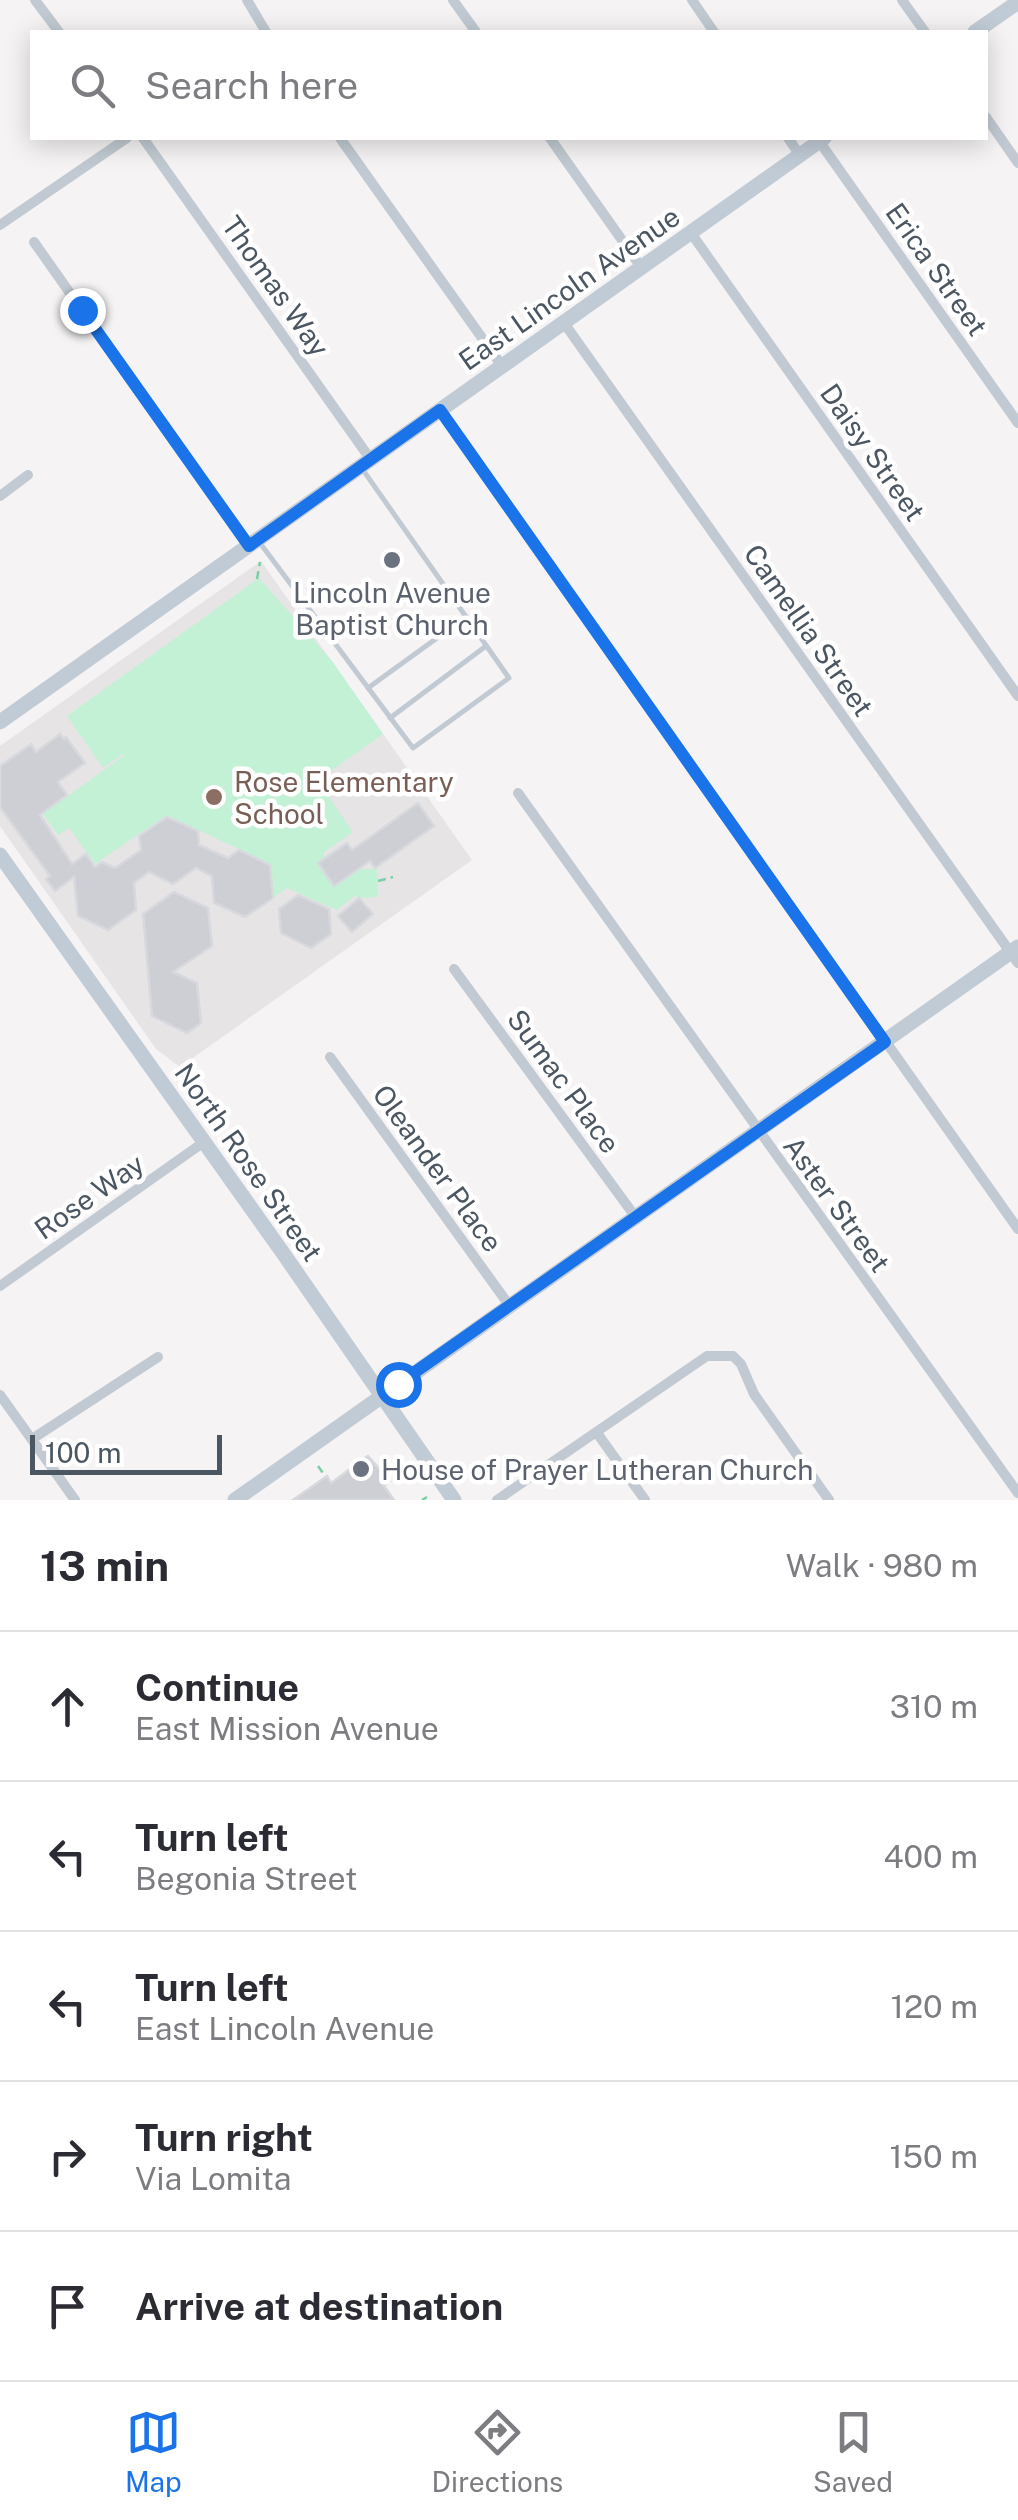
<!DOCTYPE html>
<html lang="en">
<head>
<meta charset="utf-8">
<style>
  body { margin:0; font-family:"Public Sans",sans-serif; background:#f2f2f3; color:#2b2b33 }
  .scale { position:absolute; left:30px; bottom:25px; width:192px; box-sizing:border-box; padding-left:10px; border:5px solid #4a5661; border-top:0; font-size:28px; line-height:35px; white-space:nowrap; color:#4a5661; -webkit-text-stroke:8px #fff; paint-order:stroke }
  .stop { position:absolute; width:30px; height:30px; margin:-22px; border:8px solid #1a73e8; border-radius:50%; background:#fff }
  .stop.end { background:#1a73e8; border-color:#fff; box-shadow:0 2px 10px #0008 }
  .list { margin:0; padding:0; list-style:none }
  h2 { display:flex; justify-content:space-between; align-items:center; height:130px; margin:0; padding:0 40px; font-size:42px }
  h2 small { font-size:32px; font-weight:400; color:#7c7c81 }
  .list li { display:grid; grid-template-columns:65px 1fr auto; gap:30px; align-items:center; box-sizing:border-box; height:150px; padding:0 40px; border-top:2px solid #e1e1e2 }
  .list b { display:block; font-size:38px; white-space:nowrap }
  .list p { margin:0; font-size:32px; white-space:nowrap; color:#7c7c81 }
  .list em { font-size:32px; font-style:normal; color:#7c7c81 }
  .icon { flex:none; width:55px; height:55px; fill:none; stroke:currentColor; stroke-width:2; stroke-linecap:round; stroke-linejoin:round }
  .map { position:relative; flex:none; width:1018px; height:1500px; overflow:hidden }
  .search { position:absolute; background:#fff; box-shadow:0 5px 25px #0003; left:30px; right:30px; top:30px; height:110px; display:flex; align-items:center; gap:25px; box-sizing:border-box; padding:0 35px; border-radius:0px; color:#7c7c81; font-size:38px }
  .sheet { height:880px; background:#fff }
  nav { display:flex; justify-content:space-around; align-items:center; box-sizing:border-box; height:140px; border-top:2px solid #e1e1e2; background:#fff; font-size:28px; color:#7c7c81 }
  nav a { display:grid; justify-items:center; gap:5px }
  nav .on { color:#1a73e8 }
  .map>svg:first-child { display:block }
  .education { fill:#e6e4e5 }
  .green { fill:#c3f1d5 }
  .building { fill:#cdcfd5; stroke:#d7d9de; stroke-width:2.5 }
  .lines { fill:none; stroke-linecap:round; stroke-linejoin:round }
  .path { stroke:#7ad0a6; stroke-width:2.5; stroke-dasharray:8 5; stroke-linecap:butt }
  .lane { stroke:#c1cad2; stroke-width:5 }
  .street { stroke:#c1cad2; stroke-width:10 }
  .secondary { stroke:#c1cbd6; stroke-width:15 }
  .route { stroke:#1a73e8; stroke-width:12 }
  .worship-dot { fill:#6b7280; stroke:#fff; stroke-width:4 }
  .education-dot { fill:#8d6e63; stroke:#fff; stroke-width:4 }
  .labels { text-anchor:middle; dominant-baseline:central; stroke-width:9; stroke-linejoin:round; paint-order:stroke }
  .street-label { font-size:28px; fill:#4a5661; stroke:#fff }
  .worship-label { font-size:28px; fill:#5b616d; stroke:#fff }
  .education-label { font-size:28px; fill:#785e54; stroke:#fff; text-anchor:start }
</style>
</head>
<body>
<div class="map">
<svg width="1018" height="1500" viewBox="0 0 1018 1500">
  <rect width="100%" height="100%" fill="#f5f3f3"/>
  <polygon class="education" points="261,561 472,860 180,1067 156,1049 0,826 0,746"/>
  <polygon class="green" points="259,578 332,661 383,734 324,776 309,768 353,832 323,853 326,858 322,871 334,887 360,869 377,869 378,897 359,898 356,895 337,910 287,888 273,898 270,864 167,815 95,864 69,828 58,835 43,814 125,755 123,754 103,768 67,716"/>
  <g class="building">
    <polygon points="60,734 64,739 66,737 85,763 58,782 67,795 40,815 72,864 86,854 95,867 102,862 115,868 141,850 139,836 167,817 198,831 199,845 228,858 239,850 270,865 273,898 245,917 214,903 212,876 196,868 173,884 149,872 134,883 136,910 108,930 78,916 74,877 55,891 46,879 50,876 0,807 0,766 31,744 36,752"/>
    <polygon points="418,803 434,826 375,868 370,861 334,886 318,863 347,843 352,850"/>
    <polygon points="174,892 208,908 212,946 173,972 197,983 201,1023 187,1033 152,1016 143,914"/>
    <polygon points="298,895 329,909 331,934 311,948 281,933 279,909"/>
    <polygon points="359,898 373,914 352,932 338,916"/>
    <polygon points="368,1456 390,1481 384,1486 394,1500 293,1500 327,1476 331,1483"/>
  </g>
  <g class="lines">
    <g class="path">
      <polyline points="257,579 260,562"/>
      <polyline points="378,881 393,877"/>
      <polyline points="318,1466 325,1476"/>
      <polyline points="383,1470 400,1459"/>
      <polyline points="422,1500 427,1497"/>
    </g>
    <g class="lane">
      <polyline points="260,543 413,748 509,678 363,470"/>
      <polyline points="368,688 466,617"/>
      <polyline points="390,718 486,646"/>
    </g>
    <g class="street">
      <polyline points="35,0 59,32"/>
      <polyline points="247,0 266,32"/>
      <polyline points="453,0 476,32"/>
      <polyline points="692,0 714,32"/>
      <polyline points="902,0 925,32"/>
      <polyline points="986,117 1018,163"/>
      <polyline points="143,138 371,460"/>
      <polyline points="340,138 502,366"/>
      <polyline points="550,138 641,267"/>
      <polyline points="788,138 800,155"/>
      <polyline points="819,141 1018,423"/>
      <polyline points="0,225 127,138"/>
      <polyline points="691,233 1018,696"/>
      <polyline points="34,242 249,547"/>
      <polyline points="564,323 1018,963"/>
      <polyline points="440,410 1018,1229"/>
      <polyline points="0,496 28,475"/>
      <polyline points="518,793 1018,1493"/>
      <polyline points="454,969 637,1219"/>
      <polyline points="330,1057 509,1305"/>
      <polyline points="0,1286 204,1142"/>
      <polyline points="0,1395 75,1500"/>
      <polyline points="597,1433 645,1500"/>
      <polyline points="32,1439 158,1357"/>
      <polyline points="497,1500 707,1356 733,1356 741,1364 754,1394 829,1500"/>
    </g>
    <g class="secondary">
      <polyline points="975,32 1018,2"/>
      <polyline points="0,722 824,138"/>
      <polyline points="0,855 283,1253 454,1500"/>
      <polyline points="235,1500 1018,947"/>
    </g>
  </g>
  <g class="lines">
    <polyline class="route" points="82,310 249,546 440,410 885,1042 398,1384"/>
  </g>
  <g class="worship-dot">
    <circle cx="392" cy="560" r="10"/>
    <circle cx="361" cy="1469" r="10"/>
  </g>
  <circle class="education-dot" cx="214" cy="797" r="10"/>
  <g class="labels">
    <g class="street-label">
      <text transform="translate(937 269) rotate(55)">Erica Street</text>
      <text transform="translate(276 286) rotate(55)">Thomas Way</text>
      <text transform="translate(569 288) rotate(-35)">East Lincoln Avenue</text>
      <text transform="translate(873 452) rotate(55)">Daisy Street</text>
      <text transform="translate(809 630) rotate(55)">Camellia Street</text>
      <text transform="translate(564 1081) rotate(54)">Sumac Place</text>
      <text transform="translate(249 1162) rotate(55)">North Rose Street</text>
      <text transform="translate(438 1168) rotate(54)">Oleander Place</text>
      <text transform="translate(89 1196) rotate(-35)">Rose Way</text>
      <text transform="translate(837 1204) rotate(54)">Aster Street</text>
    </g>
    <g class="worship-label">
      <text x="392" y="592">Lincoln Avenue<tspan x="392" dy="32">Baptist Church</tspan></text>
      <text x="381" y="1469" text-anchor="start">House of Prayer Lutheran Church</text>
    </g>
    <g class="education-label">
      <text x="234" y="781">Rose Elementary<tspan x="234" dy="32">School</tspan></text>
    </g>
  </g>
</svg>
<div class="scale">100 m</div>
<div class="stop" style="left:398px;top:1384px"></div>
<div class="stop end" style="left:82px;top:310px"></div>
<div class="search"><svg class="icon" aria-label="search" viewBox="0 0 24 24"><circle cx="10" cy="10" r="6"/><path d="M15 15l6 6"/></svg>Search here</div>
</div>
<section class="sheet">
<h2>13 min<small>Walk · 980 m</small></h2>
<ul class="list">
<li><svg class="icon" aria-label="ahead" viewBox="0 0 24 24"><path d="M12 20V5M6 11l6-6 6 6"/></svg><div><b>Continue</b><p>East Mission Avenue</p></div><em>310 m</em></li>
<li><svg class="icon" aria-label="left" viewBox="0 0 24 24"><path d="M17 20v-9H6M10 6l-5 5 5 5"/></svg><div><b>Turn left</b><p>Begonia Street</p></div><em>400 m</em></li>
<li><svg class="icon" aria-label="left" viewBox="0 0 24 24"><path d="M17 20v-9H6M10 6l-5 5 5 5"/></svg><div><b>Turn left</b><p>East Lincoln Avenue</p></div><em>120 m</em></li>
<li><svg class="icon" aria-label="right" viewBox="0 0 24 24"><path d="M7 20v-9h11M14 6l5 5-5 5"/></svg><div><b>Turn right</b><p>Via Lomita</p></div><em>150 m</em></li>
<li><svg class="icon" aria-label="arrive" viewBox="0 0 24 24"><path d="M6 21V4h12l-3 4 3 4H6"/></svg><div><b>Arrive at destination</b></div></li>
</ul>
</section>
<nav>
<a class="on"><svg class="icon" aria-label="map" viewBox="0 0 24 24"><path d="M3 6l6-2 6 2 6-2v14l-6 2-6-2-6 2zM9 4v14M15 6v14"/></svg>Map</a>
<a><svg class="icon" aria-label="directions" viewBox="0 0 24 24"><path d="M12 3l9 9-9 9-9-9zM9 14v-3h6M13 9l2 2-2 2"/></svg>Directions</a>
<a><svg class="icon" aria-label="saved" viewBox="0 0 24 24"><path d="M7 4h10v16l-5-4-5 4z"/></svg>Saved</a>
</nav>
</body>
</html>
